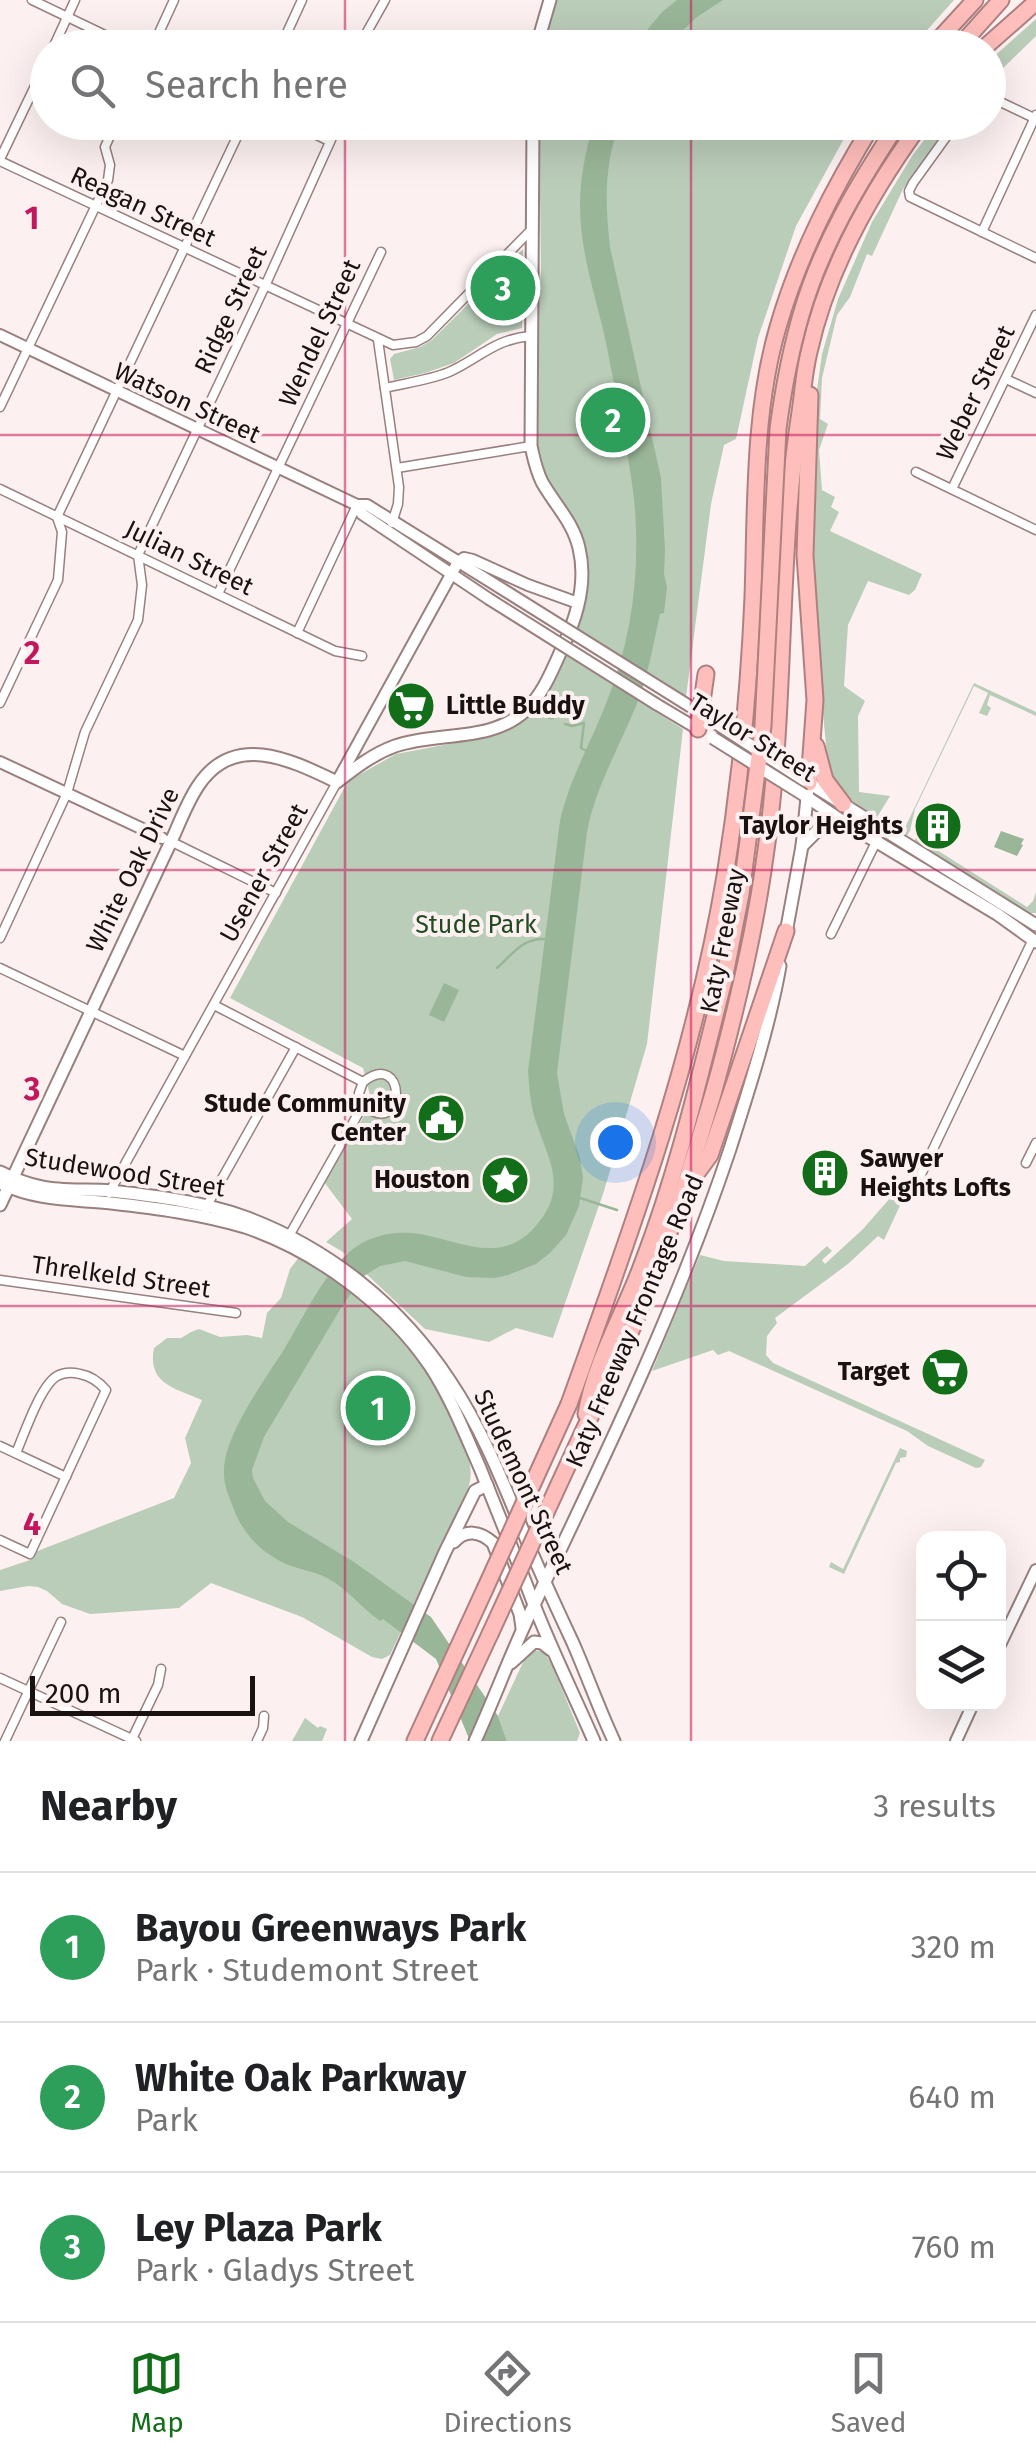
<!DOCTYPE html>
<html lang="en">
<head>
<meta charset="utf-8">
<style>
  body { margin:0; font-family:"Fira Sans",sans-serif; background:#f6f6f6; color:#202124 }
  .controls { position:absolute; right:30px; bottom:30px; display:grid; overflow:hidden; border-radius:20px; box-shadow:0 10px 40px #0002 }
  .controls button { width:90px; height:90px; display:grid; place-items:center; padding:0; border:0; border-bottom:2px solid #e0e0e0; background:#fff; color:#202124; font:50px sans-serif }
  .scale { position:absolute; left:30px; bottom:25px; width:225px; box-sizing:border-box; padding-left:10px; border:5px solid #1a1111; border-top:0; font-size:28px; line-height:35px; white-space:nowrap; color:#1a1111; -webkit-text-stroke:8px #fcf1f0; paint-order:stroke }
  .you { position:absolute; left:615px; top:1142px; width:35px; height:35px; margin:-25px; border:8px solid #fff; border-radius:50%; background:#1a73e8; box-shadow:0 0 0 15px #1a73e833 }
  .badge { display:grid; place-items:center; width:65px; height:65px; border-radius:50%; background:#136e1a; color:#fff; font-size:32px; font-weight:700 }
  .pin { position:absolute; translate:-50% -50%; border:5px solid #fff; box-shadow:0 2px 10px #0006 }
  .list { margin:0; padding:0; list-style:none }
  h2 { display:flex; justify-content:space-between; align-items:center; height:130px; margin:0; padding:0 40px; font-size:42px }
  h2 small { font-size:32px; font-weight:400; color:#757577 }
  .list li { display:grid; grid-template-columns:65px 1fr auto; gap:30px; align-items:center; box-sizing:border-box; height:150px; padding:0 40px; border-top:2px solid #e0e0e0 }
  .list b { display:block; font-size:38px; white-space:nowrap }
  .list p { margin:0; font-size:32px; white-space:nowrap; color:#757577 }
  .list em { font-size:32px; font-style:normal; color:#757577 }
  .icon { flex:none; width:55px; height:55px; fill:none; stroke:currentColor; stroke-width:2; stroke-linecap:round; stroke-linejoin:round }
  .map { position:relative; flex:none; width:1036px; height:1741px; overflow:hidden }
  .search { position:absolute; background:#fff; box-shadow:0 10px 40px #0002; left:30px; right:30px; top:30px; height:110px; display:flex; align-items:center; gap:25px; box-sizing:border-box; padding:0 35px; border-radius:55px; color:#757577; font-size:38px }
  .sheet { height:580px; background:#fff }
  nav { display:flex; justify-content:space-around; align-items:center; box-sizing:border-box; height:140px; border-top:2px solid #e0e0e0; background:#fff; font-size:28px; color:#757577 }
  nav a { display:grid; justify-items:center; gap:5px }
  nav .on { color:#136e1a }
  .map>svg:first-child { display:block }
  .green { fill:#bacdb9 }
  .water { fill:#9ab698 }
  .lines { fill:none; stroke-linecap:round; stroke-linejoin:round }
  .stream { stroke:#9ab698; stroke-width:2.5 }
  .minor-casing { stroke:#98807e; stroke-width:11 }
  .tertiary-casing { stroke:#98807e; stroke-width:14 }
  .secondary-casing { stroke:#98807e; stroke-width:15 }
  .motorway-casing { stroke:#ae8180; stroke-width:19 }
  .minor { stroke:#fff; stroke-width:8 }
  .tertiary { stroke:#fff; stroke-width:10 }
  .secondary { stroke:#fff; stroke-width:11 }
  .motorway { stroke:#febebb; stroke-width:15 }
  .tertiary-bridge-casing { stroke:#98807e; stroke-width:14; stroke-linecap:butt }
  .secondary-bridge-casing { stroke:#98807e; stroke-width:15; stroke-linecap:butt }
  .motorway-bridge-casing { stroke:#ae8180; stroke-width:19; stroke-linecap:butt }
  .tertiary-bridge { stroke:#fff; stroke-width:10 }
  .secondary-bridge { stroke:#fff; stroke-width:11 }
  .motorway-bridge { stroke:#febebb; stroke-width:15 }
  .grid { fill:none; stroke:#c2185b; stroke-width:2.5; stroke-opacity:0.55 }
  .labels { text-anchor:middle; dominant-baseline:central; stroke-width:8; stroke-linejoin:round; paint-order:stroke }
  .street-label { font-size:25px; fill:#1a1111; stroke:#fcf1f0 }
  .poi-label { font-size:25px; font-weight:bold; fill:#1a1111; stroke:#fcf1f0; text-anchor:end }
  .park-label { font-size:25px; fill:#224b22; stroke:#fcf1f0 }
  .grid-label { font-size:32px; text-anchor:middle; font-weight:bold; fill:#c2185b; stroke:#fcf1f0; stroke-width:8; stroke-linejoin:round; paint-order:stroke }
</style>
</head>
<body>
<div class="map">
<svg width="1036" height="1741" viewBox="0 0 1036 1741">
  <rect width="100%" height="100%" fill="#fcf1f0"/>
  <g class="green">
    <polygon points="556,0 954,0 912,47 541,48 547,21"/>
    <polygon points="1036,19 1036,36 989,82 989,61"/>
    <polygon points="539,123 856,123 846,135 796,226 758,338 736,439 724,445 711,504 686,697 576,629 587,586 587,558 575,523 547,478 535,434 537,317 541,271"/>
    <polygon points="937,123 950,123 903,189 872,256 867,254 850,297 837,315 822,378 820,419 828,424 819,450 822,490 835,497 831,507 839,512 830,531 922,574 915,590 909,595 868,581 848,625 844,686 865,701 858,716 859,792 890,796 876,819 839,791 829,777 809,563 815,404 822,354 838,299 872,222 912,156"/>
    <polygon points="523,249 522,328 497,334 454,363 425,373 394,380 390,359 394,354 420,347 432,340"/>
    <polygon points="565,655 683,729 647,1044 604,1191 553,1338 516,1328 489,1342 425,1329 343,1252 326,1242 352,1219 324,1182 372,1103 363,1068 230,998 348,781 396,754 486,737 512,726 542,699"/>
    <polygon points="974,683 1036,712 1036,716 990,695 987,705 991,708 987,716 979,713 988,693 974,686 915,809 910,831 905,839 901,836"/>
    <polygon points="925,813 929,815 924,826 926,828 918,838 1027,907 1033,901 1036,892 1036,913 1025,913 914,843"/>
    <polygon points="905,1181 910,1184 884,1240 878,1236 848,1264 775,1318 777,1323 767,1336 766,1355 773,1363 985,1460 981,1467 976,1468 928,1446 907,1431 729,1351 718,1355 713,1350 652,1371 700,1255 724,1261 805,1266 827,1246 832,1251 822,1260 825,1264 863,1229"/>
    <path d="M299,1257C311,1262 321,1270 332,1277C391,1317 430,1366 457,1431C467,1453 475,1465 468,1489L390,1655L382,1659L372,1657L302,1617L211,1583L179,1608L90,1614L62,1604L47,1591L38,1587L28,1586L0,1591V1570L30,1560L35,1552L174,1498L191,1463L185,1438L202,1400C175,1388 147,1384 154,1348L167,1338H181L191,1332L199,1329L220,1337L247,1335L262,1338L267,1313L281,1298L290,1269Z"/>
    <polygon points="900,1448 907,1451 906,1457 900,1458 900,1462 896,1463 844,1574 829,1567 831,1562 843,1569"/>
    <polygon points="533,1650 544,1652 552,1665 580,1733 577,1741 507,1741 498,1716 526,1656"/>
    <polygon points="305,1718 318,1728 320,1726 327,1729 322,1741 292,1741"/>
  </g>
  <g class="water">
    <polygon points="677,0 723,0 697,17 665,47 633,47 662,12"/>
    <path d="M594,123H620C604,163 605,204 610,247L661,478L665,550L664,574L667,587L664,613L660,614C653,646 648,676 636,706C619,748 595,788 587,832L557,1073L564,1114L580,1158L583,1178L579,1206L566,1235L550,1253L536,1264L508,1275L495,1278L466,1277L405,1261L380,1266L364,1276L344,1303L264,1437L252,1470L253,1478L265,1501L288,1522L354,1562L431,1617L498,1716L507,1741H470L436,1659L383,1619L380,1621C361,1608 348,1589 327,1578C312,1570 293,1569 278,1560C257,1548 243,1532 234,1510C230,1499 224,1487 224,1474C222,1436 266,1379 286,1346C306,1313 332,1255 368,1240C384,1233 403,1231 420,1234C460,1241 500,1265 534,1228C571,1188 547,1158 534,1116C530,1101 529,1086 528,1071L560,821C569,779 592,741 607,701C629,646 638,588 636,529C635,490 627,453 620,415C614,385 609,355 602,325C592,286 580,246 580,205C580,177 586,149 594,123Z"/>
    <polygon points="1001,831 1024,839 1021,844 1023,845 1017,856 994,847"/>
    <polygon points="444,983 459,990 444,1022 429,1015"/>
  </g>
  <g class="lines">
    <g class="stream">
      <polyline points="549,718 553,718"/>
      <polyline points="565,724 572,726 584,723 581,748 588,752"/>
      <path d="M497,968C512,955 522,938 545,939"/>
      <polyline points="580,1198 617,1210"/>
    </g>
    <g class="minor-casing">
      <g id="minor">
        <polyline points="32,0 132,48"/>
        <polyline points="53,48 75,0"/>
        <polyline points="152,48 174,0"/>
        <polyline points="280,48 302,0"/>
        <polyline points="364,48 367,32 385,0"/>
        <polyline points="988,96 1036,119"/>
        <polyline points="290,122 329,141"/>
        <polyline points="957,122 913,183 909,191 910,197 1036,258"/>
        <polyline points="0,159 48,59"/>
        <polyline points="0,161 393,345 416,342 427,336 533,228"/>
        <polyline points="982,232 1036,115"/>
        <polyline points="378,340 399,487 398,504 392,523"/>
        <polyline points="1006,379 1036,393"/>
        <path d="M385,388C406,383 429,380 449,372C480,358 494,339 531,336"/>
        <polyline points="0,407 108,180 110,165 105,147 116,122"/>
        <polyline points="397,468 531,446"/>
        <polyline points="916,472 1036,530"/>
        <polyline points="0,489 335,651 362,656"/>
        <polyline points="952,489 1036,315"/>
        <polyline points="218,594 381,252"/>
        <polyline points="297,633 357,505"/>
        <polyline points="0,703 58,580 62,532 57,517 244,122"/>
        <polyline points="168,840 276,893"/>
        <polyline points="831,934 876,842"/>
        <polyline points="0,938 67,793 85,732 138,620 142,585 138,555 265,286 339,122"/>
        <polyline points="0,968 185,1056"/>
        <polyline points="214,1005 363,1082 359,1093 363,1105 289,1236"/>
        <path d="M363,1105C407,1141 407,1047 363,1082"/>
        <polyline points="1026,1163 1036,1143"/>
        <polyline points="916,1185 1033,939"/>
        <polyline points="109,1193 337,782"/>
        <polyline points="205,1209 296,1047"/>
        <polyline points="0,1280 236,1313"/>
        <polyline points="0,1446 66,1477"/>
        <path d="M0,1540L30,1554L106,1390C99,1382 91,1376 80,1374C72,1372 64,1372 57,1376C40,1386 24,1435 16,1453"/>
        <polyline points="0,1678 136,1741"/>
        <polyline points="132,1739 158,1685 161,1669"/>
        <polyline points="5,1741 61,1622"/>
        <polyline points="257,1741 263,1728 264,1716"/>
      </g>
    </g>
    <g class="tertiary-casing">
      <g id="tertiary">
        <polyline points="0,335 357,505 367,505 499,587"/>
        <polyline points="357,505 362,514 489,599"/>
        <polyline points="458,562 464,558 473,560 528,585 578,603"/>
        <polyline points="656,704 698,729"/>
        <polyline points="0,762 162,838"/>
        <polyline points="338,780 458,562"/>
        <polyline points="998,1649 1036,1570"/>
        <polyline points="956,1741 973,1704"/>
      </g>
    </g>
    <g class="secondary-casing">
      <g id="secondary">
        <polyline points="536,48 550,0"/>
        <polyline points="806,781 1036,925"/>
        <polyline points="804,795 842,821 997,914 1036,942"/>
        <polyline points="802,846 824,824 842,821"/>
        <polyline points="785,938 802,846 808,788"/>
        <path d="M0,1172C18,1181 38,1188 58,1189C76,1191 94,1189 111,1191C156,1196 203,1202 245,1217C329,1248 401,1306 450,1381C485,1433 508,1495 532,1553C545,1583 559,1613 573,1643C587,1675 599,1709 614,1741"/>
        <path d="M0,1183C37,1201 72,1199 111,1203C155,1208 202,1214 245,1227C316,1251 388,1304 430,1366C451,1398 465,1434 480,1468C498,1513 516,1557 533,1602C551,1649 574,1695 594,1741"/>
        <path d="M0,1205L174,835C181,819 188,801 198,786C234,731 291,760 337,782C355,768 373,754 395,746C438,731 491,743 526,710C544,693 554,666 564,644C578,614 587,581 579,548C573,522 555,505 542,482C536,470 534,459 531,446L533,122"/>
        <path d="M454,1542C465,1529 480,1531 493,1543L520,1614L522,1628"/>
        <polyline points="511,1663 534,1642 542,1643 551,1650"/>
        <polyline points="361,1741 445,1552 475,1491 487,1485"/>
        <path d="M475,1741C495,1697 511,1653 532,1609C604,1458 677,1308 730,1149C749,1089 769,1028 780,966"/>
      </g>
    </g>
    <g class="motorway-casing">
      <g id="motorway">
        <polyline points="931,48 975,0"/>
        <polyline points="958,48 1001,0"/>
        <polyline points="984,48 1036,2"/>
        <polyline points="698,729 706,674"/>
        <polyline points="816,746 825,780 843,804"/>
        <polyline points="809,783 815,700 805,555 810,395"/>
        <polyline points="691,1181 710,1155 786,931"/>
        <path d="M569,1404C631,1232 695,1057 725,876C740,784 749,690 753,597C756,509 753,412 778,327C799,254 834,187 874,122"/>
        <path d="M586,1414C595,1361 625,1312 643,1262C678,1171 700,1075 724,980"/>
        <path d="M583,1432C603,1389 626,1346 643,1302C671,1234 692,1164 713,1094C735,1015 754,938 765,857C787,710 777,559 800,412C803,392 804,372 809,352C827,270 872,190 922,122"/>
        <polyline points="415,1741 485,1589"/>
        <polyline points="440,1741 490,1634"/>
      </g>
    </g>
    <use href="#minor" class="minor"/>
    <use href="#tertiary" class="tertiary"/>
    <use href="#secondary" class="secondary"/>
    <use href="#motorway" class="motorway"/>
    <g class="tertiary-bridge-casing">
      <g id="tertiary-bridge">
        <polyline points="499,587 691,707"/>
        <polyline points="489,599 656,704"/>
      </g>
    </g>
    <g class="secondary-bridge-casing">
      <g id="secondary-bridge">
        <polyline points="716,723 804,780"/>
        <polyline points="713,738 804,795"/>
      </g>
    </g>
    <g class="motorway-bridge-casing">
      <g id="motorway-bridge">
        <path d="M724,980L741,894L763,726L778,429C783,391 790,353 801,315C821,245 859,182 899,122"/>
        <polyline points="485,1589 569,1404"/>
        <polyline points="490,1634 583,1432"/>
      </g>
    </g>
    <use href="#tertiary-bridge" class="tertiary-bridge"/>
    <use href="#secondary-bridge" class="secondary-bridge"/>
    <use href="#motorway-bridge" class="motorway-bridge"/>
  </g>
  <path class="grid" d="M345,0V48M691,0V48M345,122V1741M691,122V1741M0,435H1036M0,870H1036M0,1306H1036"/>
  <defs>
    <g id="supermarket-disc" transform="scale(2.5)"><circle r="9.5" fill="#136e1a" stroke="#fcf1f0"/><path d="M-6-5.5h2.5l.6 2H6L4.5 2H-2.5L-4.4-4H-6ZM-1.5 3.2a1.3 1.3 0 1 0 .1 0ZM3 3.2a1.3 1.3 0 1 0 .1 0Z" fill="#fff"/></g>
    <g id="building-disc" transform="scale(2.5)"><circle r="9.5" fill="#136e1a" stroke="#fcf1f0"/><path d="M-4-6H4V6H1V3H-1V6H-4ZM-2.5-4.3h1.7v1.8h-1.7ZM.8-4.3h1.7v1.8H.8ZM-2.5-1h1.7V.8h-1.7ZM.8-1h1.7V.8H.8Z" fill="#fff"/></g>
    <g id="civic-disc" transform="scale(2.5)"><circle r="9.5" fill="#136e1a" stroke="#fcf1f0"/><path d="M-.6-6.5H3V-4.5H.6V-3L4-1V1h2V6H-6V1h2V-1L-.6-3ZM-1.2 2.5V6h2.4V2.5Z" fill="#fff"/></g>
    <g id="sight-disc" transform="scale(2.5)"><circle r="9.5" fill="#136e1a" stroke="#fcf1f0"/><path d="M0-6L1.8-2.2L6-1.7L2.9 1.2L3.7 5.4L0 3.3L-3.7 5.4L-2.9 1.2L-6-1.7L-1.8-2.2Z" fill="#fff"/></g>
  </defs>
  <g fill-rule="evenodd">
    <use href="#supermarket-disc" x="411" y="706"/>
    <use href="#building-disc" x="938" y="826"/>
    <use href="#civic-disc" x="441" y="1118"/>
    <use href="#building-disc" x="825" y="1173"/>
    <use href="#sight-disc" x="505" y="1180"/>
    <use href="#supermarket-disc" x="945" y="1372"/>
  </g>
  <g class="labels">
    <g class="street-label">
      <text transform="translate(143 207) rotate(25)">Reagan Street</text>
      <text transform="translate(231 310) rotate(-65)">Ridge Street</text>
      <text transform="translate(320 333) rotate(-65)">Wendel Street</text>
      <text transform="translate(976 393) rotate(-64)">Weber Street</text>
      <text transform="translate(187 403) rotate(25)">Watson Street</text>
      <text transform="translate(189 558) rotate(26)">Julian Street</text>
      <text transform="translate(753 738) rotate(32)">Taylor Street</text>
      <text transform="translate(133 870) rotate(-64)">White Oak Drive</text>
      <text transform="translate(264 873) rotate(-61)">Usener Street</text>
      <text transform="translate(723 941) rotate(-79)">Katy Freeway</text>
      <text transform="translate(125 1173) rotate(9)">Studewood Street</text>
      <text transform="translate(121 1277) rotate(8)">Threlkeld Street</text>
      <text transform="translate(635 1321) rotate(-67)">Katy Freeway Frontage Road</text>
      <text transform="translate(523 1482) rotate(65)">Studemont Street</text>
    </g>
    <g class="poi-label">
      <text x="446" y="706" text-anchor="start">Little Buddy</text>
      <text x="903" y="826">Taylor Heights</text>
      <text x="406" y="1104">Stude Community<tspan x="406" dy="29">Center</tspan></text>
      <text x="860" y="1159" text-anchor="start">Sawyer<tspan x="860" dy="29">Heights Lofts</tspan></text>
      <text x="470" y="1180">Houston</text>
      <text x="910" y="1372">Target</text>
    </g>
    <g class="park-label">
      <text x="476" y="925">Stude Park</text>
    </g>
  </g>
  <g class="grid-label">
    <text x="32" y="229">1</text>
    <text x="32" y="664">2</text>
    <text x="32" y="1100">3</text>
    <text x="32" y="1535">4</text>
  </g>
</svg>
<div class="controls">
<button><svg class="icon" aria-label="locate" viewBox="0 0 24 24"><circle cx="12" cy="12" r="6"/><path d="M12 2v4M12 18v4M2 12h4M18 12h4"/></svg></button>
<button><svg class="icon" aria-label="layers" viewBox="0 0 24 24"><path d="M12 4l9 5-9 5-9-5zM3 14l9 5 9-5"/></svg></button>
</div>
<div class="scale">200 m</div>
<div class="you"></div>
<div class="pin badge" style="left:378px;top:1408px;background:#2e9e5b">1</div>
<div class="pin badge" style="left:613px;top:420px;background:#2e9e5b">2</div>
<div class="pin badge" style="left:503px;top:288px;background:#2e9e5b">3</div>
<div class="search"><svg class="icon" aria-label="search" viewBox="0 0 24 24"><circle cx="10" cy="10" r="6"/><path d="M15 15l6 6"/></svg>Search here</div>
</div>
<section class="sheet">
<h2>Nearby<small>3 results</small></h2>
<ul class="list">
<li><span class="badge" style="background:#2e9e5b">1</span><div><b>Bayou Greenways Park</b><p>Park · Studemont Street</p></div><em>320 m</em></li>
<li><span class="badge" style="background:#2e9e5b">2</span><div><b>White Oak Parkway</b><p>Park</p></div><em>640 m</em></li>
<li><span class="badge" style="background:#2e9e5b">3</span><div><b>Ley Plaza Park</b><p>Park · Gladys Street</p></div><em>760 m</em></li>
</ul>
</section>
<nav>
<a class="on"><svg class="icon" aria-label="map" viewBox="0 0 24 24"><path d="M3 6l6-2 6 2 6-2v14l-6 2-6-2-6 2zM9 4v14M15 6v14"/></svg>Map</a>
<a><svg class="icon" aria-label="directions" viewBox="0 0 24 24"><path d="M12 3l9 9-9 9-9-9zM9 14v-3h6M13 9l2 2-2 2"/></svg>Directions</a>
<a><svg class="icon" aria-label="saved" viewBox="0 0 24 24"><path d="M7 4h10v16l-5-4-5 4z"/></svg>Saved</a>
</nav>
</body>
</html>
